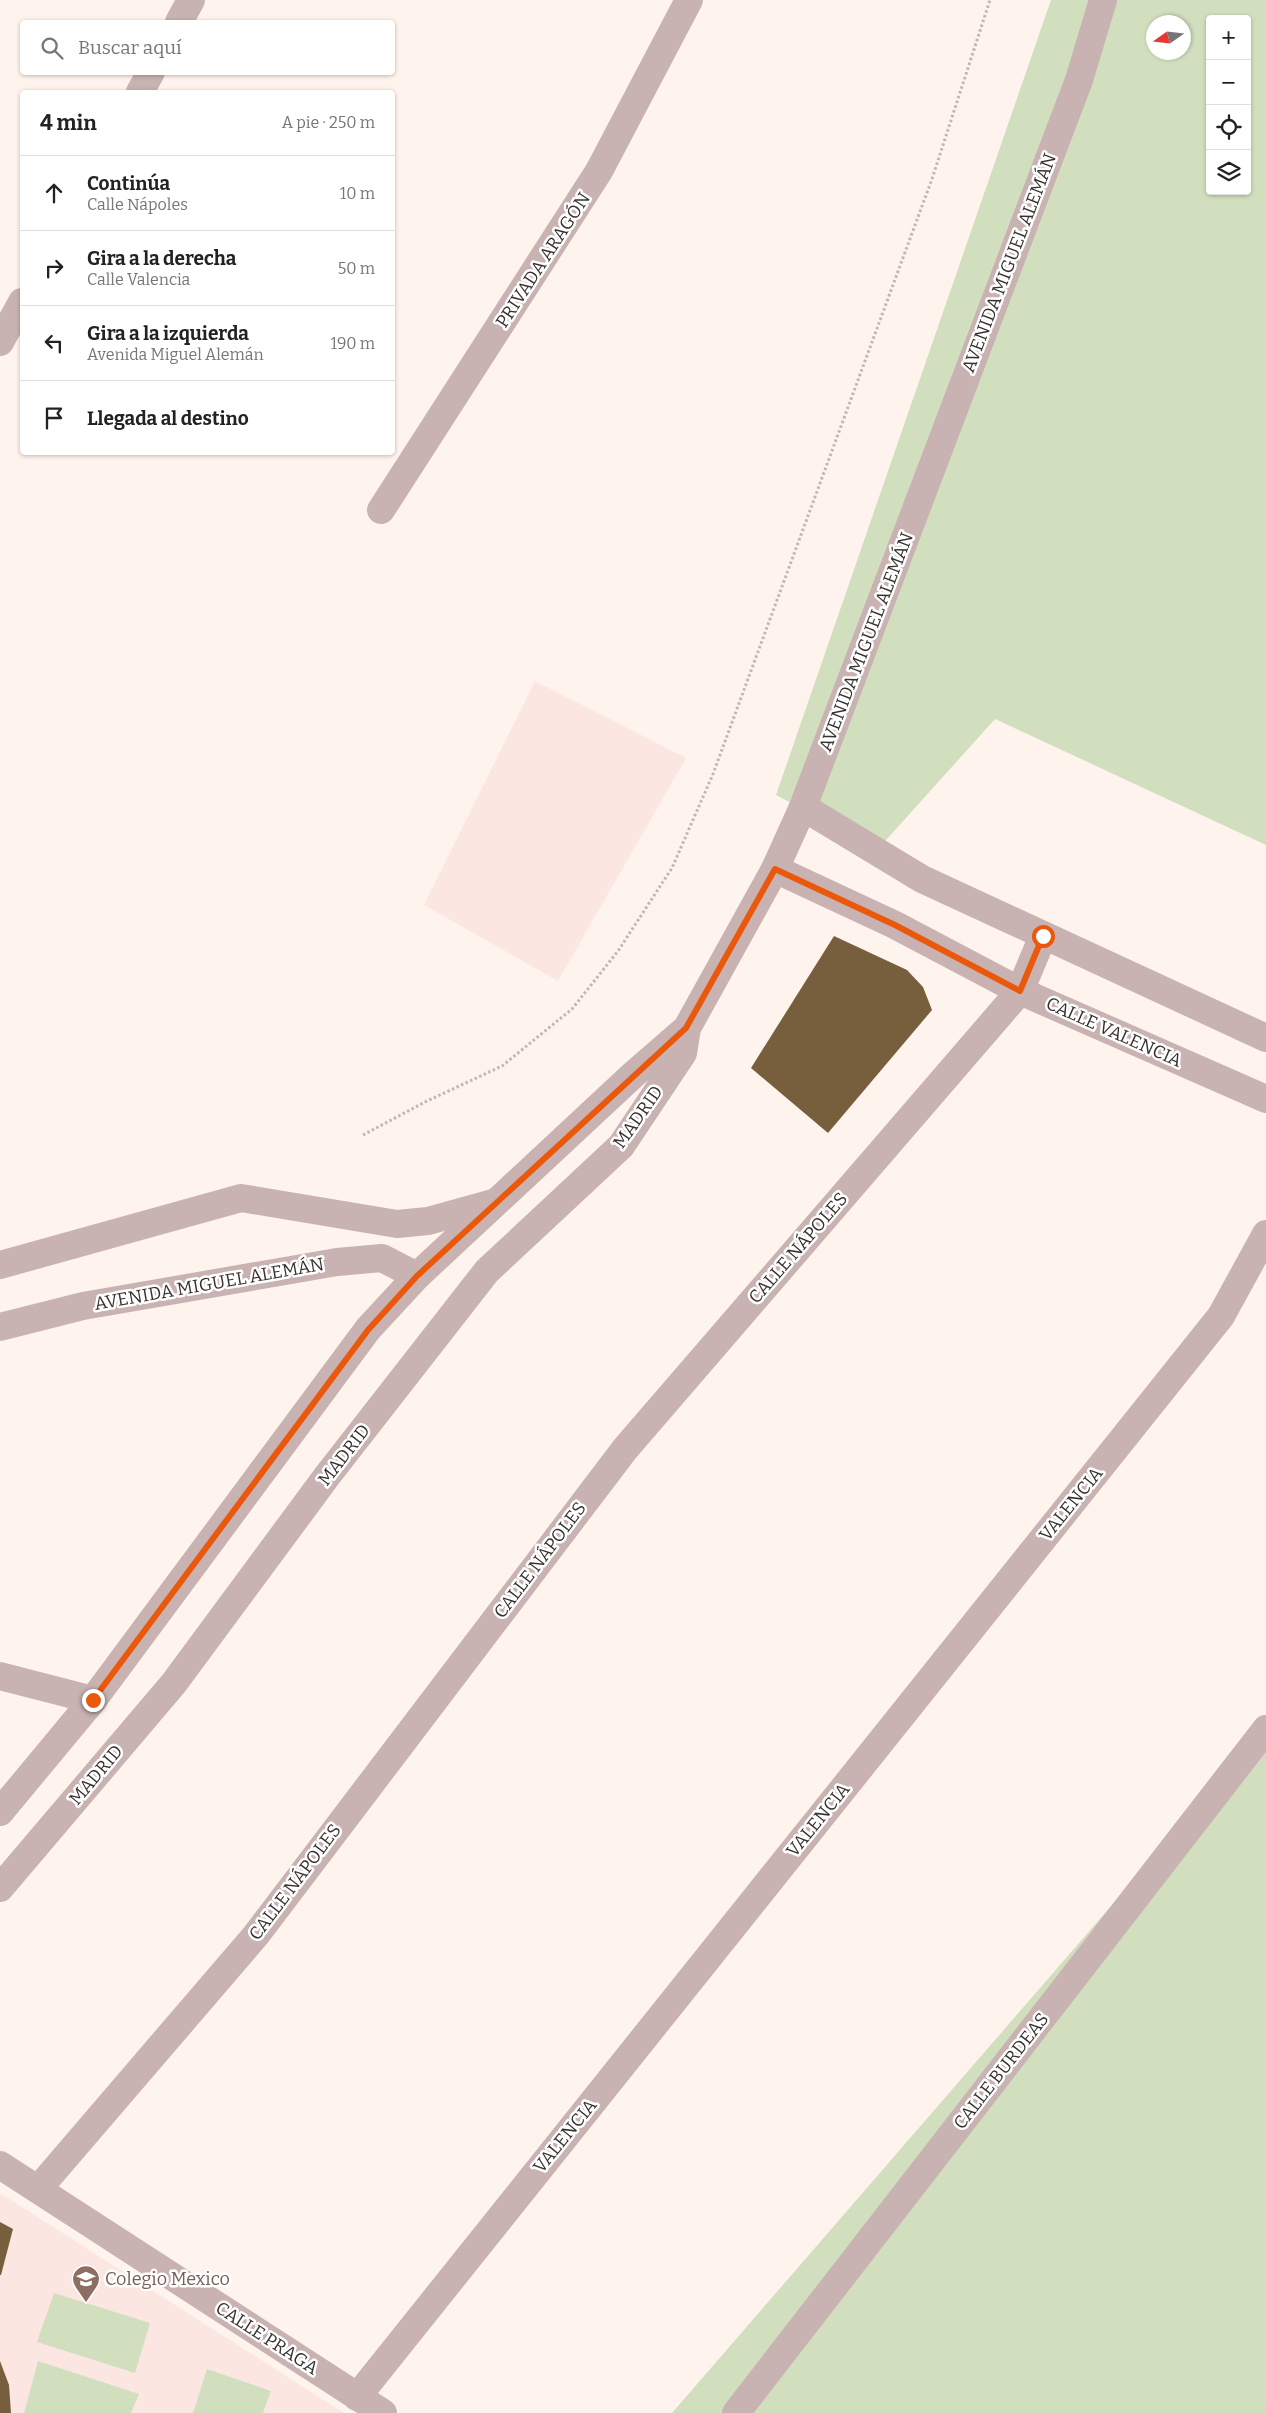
<!DOCTYPE html>
<html lang="es">
<head>
<meta charset="utf-8">
<style>
  body { margin:0; font-family:Bitter,serif; background:#f2f2f2; color:#222 }
  .controls { position:absolute; right:15px; top:15px; display:grid; overflow:hidden; border-radius:5px; box-shadow:0 1px 4px #0004 }
  .controls button { width:45px; height:45px; display:grid; place-items:center; padding:0; border:0; border-bottom:1px solid #e0e0e0; background:#fff; color:#222; font:25px sans-serif }
  .compass { position:absolute; left:1146px; top:15px; width:45px; height:45px; border-radius:50%; background:#fff; box-shadow:0 1px 4px #0004; rotate:256deg }
  .stop { position:absolute; width:15px; height:15px; margin:-11px; border:4px solid #ea580c; border-radius:50%; background:#fff }
  .stop.end { background:#ea580c; border-color:#fff; box-shadow:0 1px 5px #0008 }
  .list { margin:0; padding:0; list-style:none }
  h2 { display:flex; justify-content:space-between; align-items:center; height:65px; margin:0; padding:0 20px; font-size:21px }
  h2 small { font-size:16px; font-weight:400; color:#767676 }
  .list li { display:grid; grid-template-columns:32px 1fr auto; gap:15px; align-items:center; box-sizing:border-box; height:75px; padding:0 20px; border-top:1px solid #e0e0e0 }
  .list b { display:block; font-size:19px; white-space:nowrap }
  .list p { margin:0; font-size:16px; white-space:nowrap; color:#767676 }
  .list em { font-size:16px; font-style:normal; color:#767676 }
  .icon { flex:none; width:28px; height:28px; fill:none; stroke:currentColor; stroke-width:2; stroke-linecap:round; stroke-linejoin:round }
  .map { position:relative; flex:none; width:1266px; height:2413px; overflow:hidden }
  .search { position:absolute; background:#fff; box-shadow:0 1px 4px #0004; left:20px; top:20px; width:375px; height:55px; display:flex; align-items:center; gap:12px; box-sizing:border-box; padding:0 18px; border-radius:5px; color:#767676; font-size:19px }
  .panel { position:absolute; background:#fff; box-shadow:0 1px 4px #0004; left:20px; top:90px; width:375px; height:365px; border-radius:5px }
  .map>svg:first-child { display:block }
  .education { fill:#fbe6e2 }
  .green { fill:#d1dfbe; fill-rule:evenodd }
  .building { fill:#775f3e }
  .lines { fill:none; stroke-linecap:round; stroke-linejoin:round }
  .path { stroke:#c1b7b2; stroke-width:3; stroke-dasharray:2.5 2.5; stroke-linecap:butt }
  .minor { stroke:#c8b2b2; stroke-width:28 }
  .route { stroke:#ea580c; stroke-width:6 }
  .labels { text-anchor:middle; dominant-baseline:central; stroke-width:5; stroke-linejoin:round; paint-order:stroke }
  .street-label { font-size:18px; fill:#35312e; stroke:#fff }
  .education-label { font-size:18px; fill:#785e54; stroke:#fff; text-anchor:start }
</style>
</head>
<body>
<div class="map">
<svg width="1266" height="2413" viewBox="0 0 1266 2413">
  <rect width="100%" height="100%" fill="#fff3ed"/>
  <g class="education">
    <polygon points="535,681 686,758 558,981 424,905"/>
    <polygon points="0,2193 344,2413 0,2413"/>
  </g>
  <g class="green">
    <path d="M1051,0H1266V845L995,719L878,849L776,795ZM1210,19H1247V191H1210ZM1154,22H1184V52H1154Z"/>
    <polygon points="1266,1727 1266,2413 672,2413"/>
    <polygon points="54,2293 150,2323 135,2373 37,2342"/>
    <polygon points="38,2361 139,2394 131,2413 24,2413"/>
    <polygon points="207,2369 271,2391 263,2413 193,2413"/>
  </g>
  <g class="building">
    <polygon points="834,936 907,970 923,987 932,1010 828,1133 751,1068"/>
    <polygon points="0,2222 13,2229 1,2275 0,2275"/>
    <polygon points="0,2361 9,2385 11,2413 0,2413"/>
  </g>
  <g class="lines">
    <polyline class="path" points="363,1135 425,1102 502,1066 572,1009 618,951 672,868 713,774 932,179 990,0"/>
    <g class="minor">
      <polyline points="179,22 191,0"/>
      <polyline points="140,92 151,72"/>
      <polyline points="0,342 22,302"/>
      <polyline points="381,510 599,171 689,0"/>
      <polyline points="803,807 922,879 1266,1038"/>
      <polyline points="775,869 895,925 1020,991 1266,1099"/>
      <polyline points="0,1265 241,1198 397,1224 428,1221 493,1203"/>
      <polyline points="0,1327 83,1306 337,1262 382,1258 417,1276"/>
      <polyline points="0,1676 93,1700"/>
      <polyline points="0,1812 93,1700 368,1329 417,1276 634,1074 687,1028 775,869 803,807 1079,80 1103,0"/>
      <polyline points="0,1888 174,1683 327,1476 487,1271 621,1146 683,1053 687,1028"/>
      <polyline points="0,2165 383,2413"/>
      <polyline points="39,2188 256,1935 625,1449 1020,991 1043,936"/>
      <polyline points="357,2397 1221,1316 1266,1234"/>
      <polyline points="736,2413 1266,1729"/>
    </g>
  </g>
  <g class="lines">
    <polyline class="route" points="93,1700 368,1330 417,1276 686,1028 775,869 895,925 1020,991 1043,936"/>
  </g>
  <defs>
    <g id="school-pin" transform="scale(1.4375)"><path d="M0 17L-7.5 6A9.5 9.5 0 1 1 7.5 6Z" fill="#8d6e63" stroke="#fff"/><path d="M0-5L7-2L0 1L-7-2ZM-4 1L0 2.5L4 1V4Q0 6-4 4Z" fill="#fff"/></g>
  </defs>
  <g fill-rule="evenodd">
    <use href="#school-pin" x="86" y="2279"/>
  </g>
  <g class="labels">
    <g class="street-label">
      <text transform="translate(543 260) rotate(-57)">PRIVADA ARAGÓN</text>
      <text transform="translate(1009 263) rotate(-69)">AVENIDA MIGUEL ALEMÁN</text>
      <text transform="translate(866 642) rotate(-69)">AVENIDA MIGUEL ALEMÁN</text>
      <text transform="translate(1114 1032) rotate(24)">CALLE VALENCIA</text>
      <text transform="translate(638 1117) rotate(-55)">MADRID</text>
      <text transform="translate(798 1248) rotate(-49)">CALLE NÁPOLES</text>
      <text transform="translate(209 1284) rotate(-10)">AVENIDA MIGUEL ALEMÁN</text>
      <text transform="translate(344 1455) rotate(-52)">MADRID</text>
      <text transform="translate(1071 1504) rotate(-51)">VALENCIA</text>
      <text transform="translate(540 1560) rotate(-53)">CALLE NÁPOLES</text>
      <text transform="translate(96 1775) rotate(-50)">MADRID</text>
      <text transform="translate(818 1820) rotate(-51)">VALENCIA</text>
      <text transform="translate(295 1882) rotate(-53)">CALLE NÁPOLES</text>
      <text transform="translate(1001 2071) rotate(-52)">CALLE BURDEAS</text>
      <text transform="translate(565 2136) rotate(-51)">VALENCIA</text>
      <text transform="translate(267 2338) rotate(33)">CALLE PRAGA</text>
    </g>
    <g class="education-label">
      <text x="105" y="2279">Colegio Mexico</text>
    </g>
  </g>
</svg>
<div class="controls">
<button>+</button>
<button>−</button>
<button><svg class="icon" aria-label="locate" viewBox="0 0 24 24"><circle cx="12" cy="12" r="6"/><path d="M12 2v4M12 18v4M2 12h4M18 12h4"/></svg></button>
<button><svg class="icon" aria-label="layers" viewBox="0 0 24 24"><path d="M12 4l9 5-9 5-9-5zM3 14l9 5 9-5"/></svg></button>
</div>
<svg class="compass" viewBox="-18 -18 36 36"><path d="M0-13l5 13h-10z" fill="#e53935"/><path d="M0 13l5-13h-10z" fill="#767676"/></svg>
<div class="stop" style="left:1043px;top:936px"></div>
<div class="stop end" style="left:93px;top:1700px"></div>
<div class="search"><svg class="icon" aria-label="search" viewBox="0 0 24 24"><circle cx="10" cy="10" r="6"/><path d="M15 15l6 6"/></svg>Buscar aquí</div>
<section class="panel">
<h2>4 min<small>A pie · 250 m</small></h2>
<ul class="list">
<li><svg class="icon" aria-label="ahead" viewBox="0 0 24 24"><path d="M12 20V5M6 11l6-6 6 6"/></svg><div><b>Continúa</b><p>Calle Nápoles</p></div><em>10 m</em></li>
<li><svg class="icon" aria-label="right" viewBox="0 0 24 24"><path d="M7 20v-9h11M14 6l5 5-5 5"/></svg><div><b>Gira a la derecha</b><p>Calle Valencia</p></div><em>50 m</em></li>
<li><svg class="icon" aria-label="left" viewBox="0 0 24 24"><path d="M17 20v-9H6M10 6l-5 5 5 5"/></svg><div><b>Gira a la izquierda</b><p>Avenida Miguel Alemán</p></div><em>190 m</em></li>
<li><svg class="icon" aria-label="arrive" viewBox="0 0 24 24"><path d="M6 21V4h12l-3 4 3 4H6"/></svg><div><b>Llegada al destino</b></div></li>
</ul>
</section>
</div>
</body>
</html>
